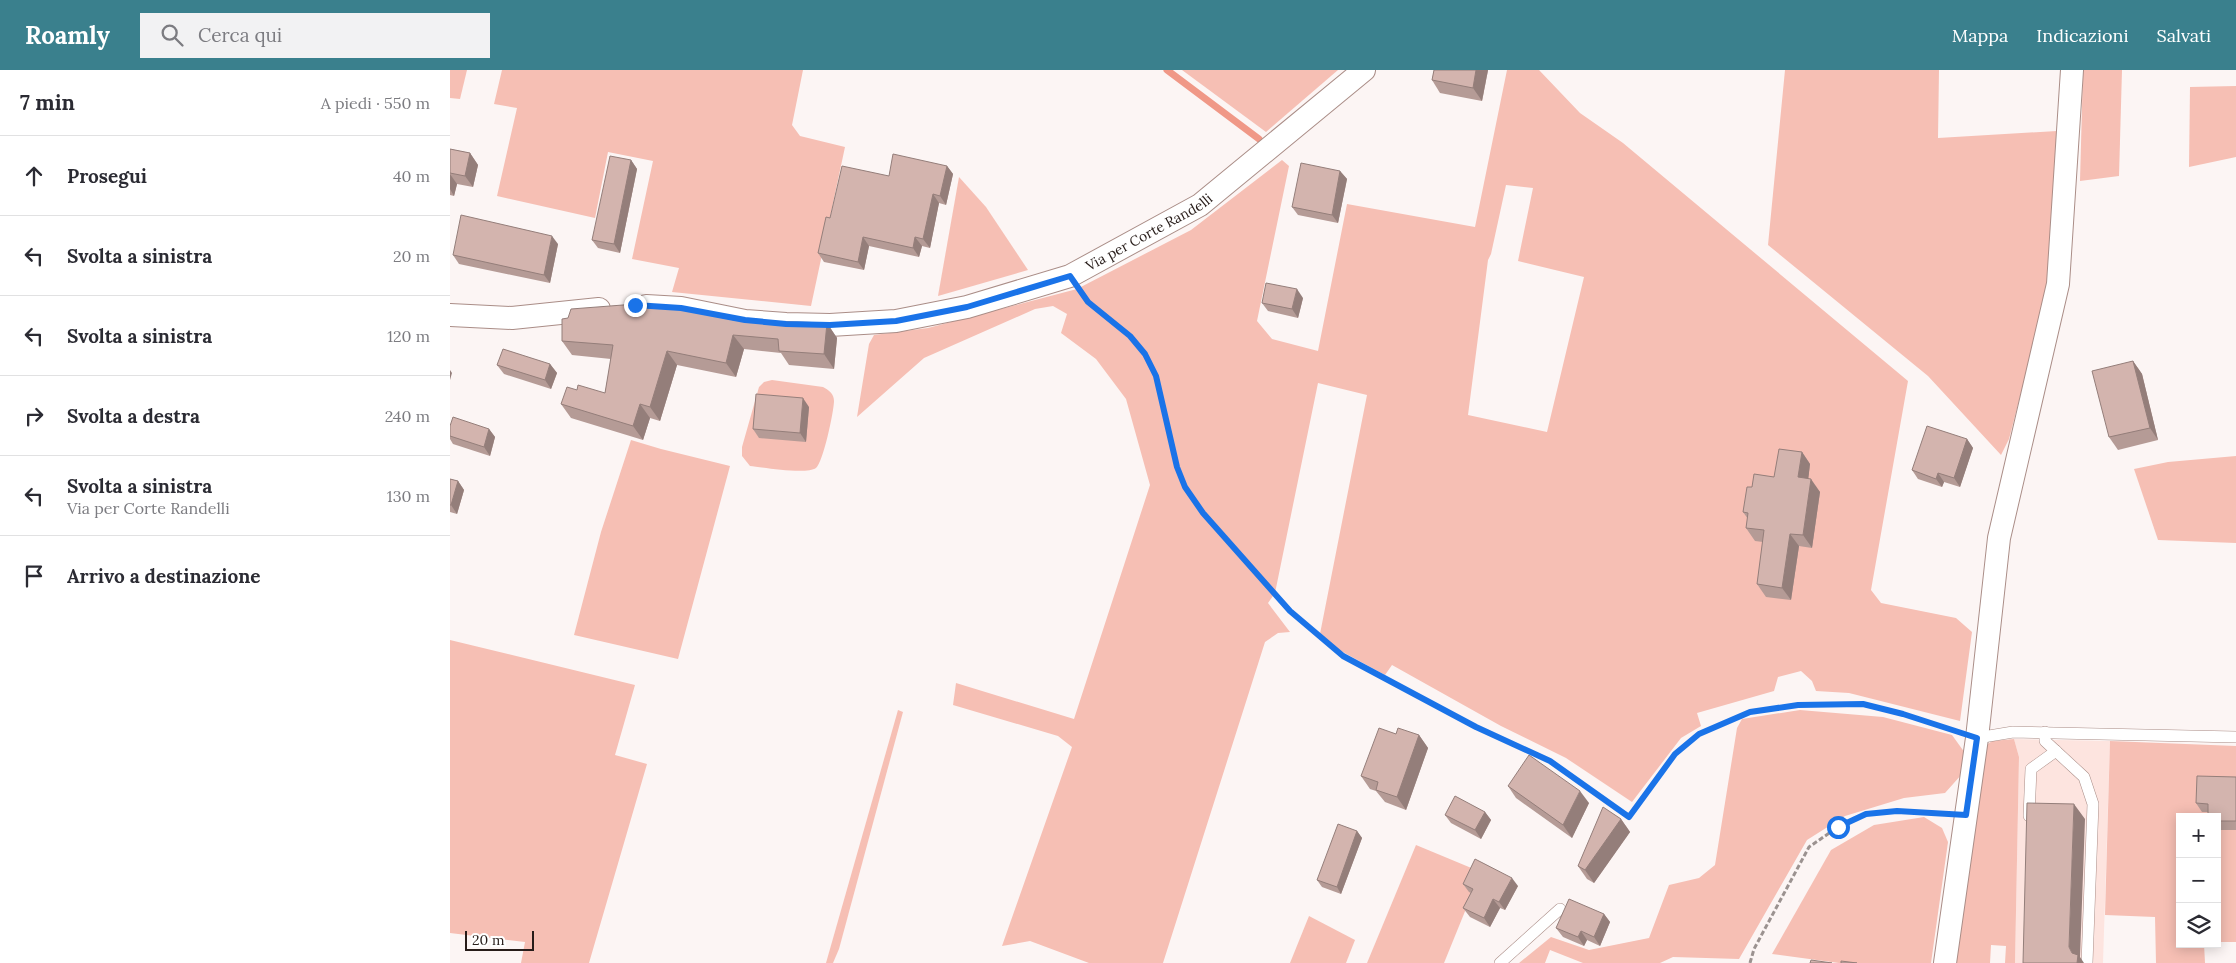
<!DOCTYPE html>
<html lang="it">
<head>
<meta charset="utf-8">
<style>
  body { margin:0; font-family:Lora,serif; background:#f2f2f3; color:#2b2b33 }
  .controls { position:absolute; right:15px; bottom:15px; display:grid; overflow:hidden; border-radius:0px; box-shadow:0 2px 12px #0003 }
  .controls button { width:45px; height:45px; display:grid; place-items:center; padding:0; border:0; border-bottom:1px solid #e1e1e2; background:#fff; color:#2b2b33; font:25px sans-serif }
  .scale { position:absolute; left:15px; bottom:12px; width:69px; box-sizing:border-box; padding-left:5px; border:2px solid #271c19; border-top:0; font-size:14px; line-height:18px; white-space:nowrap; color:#271c19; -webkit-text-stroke:4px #fff; paint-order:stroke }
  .stop { position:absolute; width:15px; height:15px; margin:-11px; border:4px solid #1a73e8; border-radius:50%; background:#fff }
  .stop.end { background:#1a73e8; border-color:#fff; box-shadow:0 1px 5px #0008 }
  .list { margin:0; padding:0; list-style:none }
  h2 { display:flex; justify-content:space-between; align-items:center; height:65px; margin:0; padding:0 20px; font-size:21px }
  h2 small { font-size:16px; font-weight:400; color:#7c7c81 }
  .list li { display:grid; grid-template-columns:32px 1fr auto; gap:15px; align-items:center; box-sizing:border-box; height:80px; padding:0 20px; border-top:1px solid #e1e1e2 }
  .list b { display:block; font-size:19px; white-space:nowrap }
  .list p { margin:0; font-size:16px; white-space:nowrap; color:#7c7c81 }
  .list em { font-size:16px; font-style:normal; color:#7c7c81 }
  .icon { flex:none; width:28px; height:28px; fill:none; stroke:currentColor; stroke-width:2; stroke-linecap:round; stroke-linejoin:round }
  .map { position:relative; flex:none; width:1786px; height:893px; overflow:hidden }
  header { display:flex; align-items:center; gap:30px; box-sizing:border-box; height:70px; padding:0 25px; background:#3a808d; color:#fff }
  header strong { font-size:24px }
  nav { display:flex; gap:28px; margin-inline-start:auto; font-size:18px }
  .search { width:350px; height:45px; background:#f2f2f3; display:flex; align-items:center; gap:12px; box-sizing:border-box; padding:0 18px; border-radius:0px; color:#7c7c81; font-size:19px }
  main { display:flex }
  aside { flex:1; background:#fff }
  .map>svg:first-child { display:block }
  .built { fill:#fde4df }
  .green { fill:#f6bfb4; fill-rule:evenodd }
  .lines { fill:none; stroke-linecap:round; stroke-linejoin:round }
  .stream { stroke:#f09887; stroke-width:7 }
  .lane-casing { stroke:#aa8d87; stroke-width:12 }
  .street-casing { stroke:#aa8d87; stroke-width:24 }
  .path { stroke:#9b9290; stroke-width:3; stroke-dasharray:5 2.5; stroke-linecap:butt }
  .lane { stroke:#fff; stroke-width:11 }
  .street { stroke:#fff; stroke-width:22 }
  .wall { fill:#b59b96 }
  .shaded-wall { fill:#947e7a }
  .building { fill:#d3b4ae; stroke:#947e7a }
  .route { stroke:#1a73e8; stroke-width:6 }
  .labels { text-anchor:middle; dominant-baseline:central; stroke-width:4; stroke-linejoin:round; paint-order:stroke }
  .street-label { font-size:14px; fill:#271c19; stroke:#fff }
</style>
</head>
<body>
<header>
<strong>Roamly</strong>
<div class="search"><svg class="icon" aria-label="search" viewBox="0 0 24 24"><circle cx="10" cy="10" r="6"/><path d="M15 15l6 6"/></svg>Cerca qui</div>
<nav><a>Mappa</a><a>Indicazioni</a><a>Salvati</a></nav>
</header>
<main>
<aside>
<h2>7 min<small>A piedi · 550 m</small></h2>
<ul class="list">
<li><svg class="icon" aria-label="ahead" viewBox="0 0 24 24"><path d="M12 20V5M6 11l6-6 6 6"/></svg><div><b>Prosegui</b></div><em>40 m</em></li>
<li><svg class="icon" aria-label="left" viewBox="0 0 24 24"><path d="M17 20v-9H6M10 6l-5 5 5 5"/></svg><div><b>Svolta a sinistra</b></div><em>20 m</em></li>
<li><svg class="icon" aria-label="left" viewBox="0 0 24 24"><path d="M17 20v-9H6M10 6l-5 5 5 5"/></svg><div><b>Svolta a sinistra</b></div><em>120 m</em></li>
<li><svg class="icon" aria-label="right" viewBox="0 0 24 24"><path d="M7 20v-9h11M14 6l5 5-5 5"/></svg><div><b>Svolta a destra</b></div><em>240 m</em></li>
<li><svg class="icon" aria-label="left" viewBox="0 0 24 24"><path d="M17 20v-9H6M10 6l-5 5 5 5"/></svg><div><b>Svolta a sinistra</b><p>Via per Corte Randelli</p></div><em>130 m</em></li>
<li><svg class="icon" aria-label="arrive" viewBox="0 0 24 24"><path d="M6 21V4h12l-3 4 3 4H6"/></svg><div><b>Arrivo a destinazione</b></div></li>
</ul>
</aside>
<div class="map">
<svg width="1786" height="893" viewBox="0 0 1786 893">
  <rect width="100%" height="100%" fill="#fcf5f4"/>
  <polygon class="built" points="1564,669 1660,671 1653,893 1565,893 1569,687"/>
  <g class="green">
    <polygon points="0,0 17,0 10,29 0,28"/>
    <polygon points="52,0 353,0 342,55 350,66 395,77 361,236 222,222 229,198 182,189 203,91 158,82 145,148 47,126 67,38 44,34"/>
    <polygon points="732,0 888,0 816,62"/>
    <path d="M1057,0H1089L1130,43L1173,73L1458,311L1421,520L1431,533L1506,548L1522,562L1510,651L1399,623L1366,621L1362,611L1351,601L1328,607L1324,621L1247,643L1251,656L1231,668L1182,732L1116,688L1051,656L942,595L935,605L869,569L917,325L868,313L825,523L818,533L840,562L828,563L815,572L713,893H639L580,871L552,876L622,677L608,666L503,635L506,613L624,649L700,415L676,329L646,289L611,263L617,244L603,236L585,239L474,288L407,347L419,274L424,265L478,258L627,219L741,160L832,90L839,96L807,251L822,269L868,281L897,134L1025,157ZM1056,115L1083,118L1068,191L1134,207L1097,362L1018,345L1038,190L1041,184Z"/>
    <polygon points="1335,0 1489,0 1488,68 1607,61 1598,218 1559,369 1551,385 1478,306 1318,175"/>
    <polygon points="1633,0 1672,0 1669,106 1630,111"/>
    <polygon points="1786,16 1786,87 1739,97 1740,17"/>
    <polygon points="509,107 536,137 578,200 488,226"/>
    <path d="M322,310L373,317C379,320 384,324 384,331C384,341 373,393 366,398C356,405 312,397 300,396L292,386V377L309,317L314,312Z"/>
    <polygon points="181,370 211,379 280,396 228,589 124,565 151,462"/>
    <polygon points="1786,386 1786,473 1708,470 1684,399 1718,392"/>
    <polygon points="0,570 185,615 165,685 197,694 139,893 71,893 75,872 0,863"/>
    <polygon points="448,640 453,642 389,879 383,893 376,893"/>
    <polygon points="1350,640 1433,647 1502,665 1515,683 1512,704 1495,723 1454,728 1395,746 1357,770 1289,889 1223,887 1210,893 1133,893 1100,880 1095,893 1069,893 1101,867 1139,880 1199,868 1219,815 1249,808 1265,795 1287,658 1292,649"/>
    <polygon points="1564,669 1569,687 1565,893 1555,893 1556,876 1541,875 1540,893 1504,893 1531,679 1542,671"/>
    <polygon points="1660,671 1786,676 1786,872 1767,872 1767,747 1730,747 1730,874 1754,874 1755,893 1706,893 1705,847 1655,845"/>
    <polygon points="1474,747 1492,758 1498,772 1481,893 1389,893 1322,884 1381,780 1424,755"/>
    <polygon points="966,775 1031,802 994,893 917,893"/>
    <polygon points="859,846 905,870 896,893 840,893"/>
  </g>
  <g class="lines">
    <polyline class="stream" points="717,0 809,69"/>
    <g class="lane-casing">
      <g id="lane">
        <polyline points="1595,662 1595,671 1634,707 1643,734 1637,893"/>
        <polyline points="1527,668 1563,662 1786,667"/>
        <polyline points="1579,746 1581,699 1606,681"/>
        <polyline points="1050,893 1110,839"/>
      </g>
    </g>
    <g class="street-casing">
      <g id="street">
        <path id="s1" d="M196,236L231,238L295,251L336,254L380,255L446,251L517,237L620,206L750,135L914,0"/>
        <polyline points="0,245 62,248 149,239"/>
        <polyline points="1495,893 1527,668 1549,468 1608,214 1622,0"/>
      </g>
    </g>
    <g class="path">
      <polyline points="633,225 638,232 680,266 695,284 706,306 727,397 735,417 753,443 840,541 893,586 1026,657 1100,691 1179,747 1225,684 1249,664 1299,642 1348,635 1413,635 1453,644 1505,661"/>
      <polyline points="1300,893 1304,879 1359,777 1388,757 1416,744 1447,741 1494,744"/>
    </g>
    <use href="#lane" class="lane"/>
    <use href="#street" class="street"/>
  </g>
  <g class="wall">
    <polygon points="984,0 1038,0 1032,31 990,23 982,10"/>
    <polygon points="0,79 20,83 28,95 23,117 7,114 4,126 0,125"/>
    <polygon points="181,90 187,99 170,183 148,178 142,170"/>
    <polygon points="497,96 503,104 496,135 489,133 480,178 472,176 469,187 419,176 414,200 374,192 368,183 380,148"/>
    <polygon points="890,101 897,109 888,153 848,145 842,137"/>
    <polygon points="108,174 100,213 9,194 3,185"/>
    <polygon points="853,228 848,248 818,241 812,233"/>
    <polygon points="284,250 377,253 387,268 384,299 339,295 331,283 294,279 286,307 227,295 210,351 200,348 193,370 121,348 111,334 127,320 155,323 161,289 122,285 112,271"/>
    <polygon points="1683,291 1692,304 1708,370 1668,380 1659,367"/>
    <polygon points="100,294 107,303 101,319 54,304 47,295"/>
    <polygon points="359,337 356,372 309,368 303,359"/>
    <polygon points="0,356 39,359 45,367 40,386 3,374 0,369"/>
    <polygon points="1517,369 1523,378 1510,417 1494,412 1492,417 1468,409 1462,400"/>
    <polygon points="1352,382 1360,394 1358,409 1370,422 1362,478 1349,476 1341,530 1316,527 1307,514 1313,472 1305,471 1296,458 1298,449 1293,442 1302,417 1324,407"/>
    <polygon points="0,409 8,411 14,420 7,444 0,442"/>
    <polygon points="946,664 969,665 978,678 956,740 935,732 926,721 920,719 911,706"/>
    <polygon points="1786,707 1786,760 1767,760 1767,747 1758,742 1752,742 1746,733"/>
    <polygon points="1058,716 1139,733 1122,768 1066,728"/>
    <polygon points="1035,742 1041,750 1031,769 1001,753 995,745"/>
    <polygon points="1171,749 1180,762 1144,813 1137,809 1128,796"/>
    <polygon points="907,761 912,768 891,824 872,817 867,810"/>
    <polygon points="1013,814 1068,816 1055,840 1050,838 1040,857 1020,847 1013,838 1021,823 1019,822"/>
    <polygon points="1154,844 1160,852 1150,876 1137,870 1134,876 1113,867 1106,858"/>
  </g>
  <g class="shaded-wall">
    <polygon points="1026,0 1038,0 1032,31 1023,18"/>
    <polygon points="20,83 28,95 23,117 15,106"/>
    <polygon points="181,90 187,99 170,183 164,174"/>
    <polygon points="497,96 503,104 496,135 490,126"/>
    <polygon points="890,101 897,109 888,153 882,145"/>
    <polygon points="0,104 7,114 4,126 0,119"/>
    <polygon points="483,124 489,133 480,178 473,169"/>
    <polygon points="102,166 108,174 100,213 94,205"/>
    <polygon points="413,167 419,176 414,200 408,192"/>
    <polygon points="465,167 472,176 469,187 463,178"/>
    <polygon points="847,219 853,228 848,248 842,239"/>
    <polygon points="377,253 387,268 384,299 374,284"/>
    <polygon points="283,265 294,279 286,307 276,293"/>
    <polygon points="217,281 227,295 210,351 200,337"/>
    <polygon points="1683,291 1692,304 1708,370 1700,358"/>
    <polygon points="100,294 107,303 101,319 95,310"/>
    <polygon points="0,300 2,303 0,310"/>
    <polygon points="353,328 359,337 356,372 350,363"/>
    <polygon points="190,334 200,348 193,370 183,356"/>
    <polygon points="39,359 45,367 40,386 34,377"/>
    <polygon points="1517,369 1523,378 1510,417 1504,408"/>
    <polygon points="1352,382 1360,394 1357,420 1348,407"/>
    <polygon points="1488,403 1494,412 1492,417 1486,409"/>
    <polygon points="1361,409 1370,422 1362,478 1353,465"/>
    <polygon points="8,411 14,420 7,444 1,435"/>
    <polygon points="1340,464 1349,476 1341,530 1332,518"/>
    <polygon points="969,665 978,678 956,740 947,727"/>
    <polygon points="1130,721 1139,733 1122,768 1113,755"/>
    <polygon points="1624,734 1635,749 1630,887 1634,893 1627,893 1619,877"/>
    <polygon points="1035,742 1041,750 1031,769 1025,760"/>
    <polygon points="1171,749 1180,762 1144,813 1135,800"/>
    <polygon points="907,761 912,768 891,824 887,817"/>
    <polygon points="1062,808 1068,816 1055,840 1049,832"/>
    <polygon points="1043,829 1050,838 1040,857 1034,848"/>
    <polygon points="1154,844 1160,852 1150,876 1144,867"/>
    <polygon points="1131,861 1137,870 1134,876 1128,867"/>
  </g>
  <g class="building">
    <polygon points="984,0 1026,0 1023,18 982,10"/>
    <polygon points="0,79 20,83 15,106 0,103"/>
    <polygon points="443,84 497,96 490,126 483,124 473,169 465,167 463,178 413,167 408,192 368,183 376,147 380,148 392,96 439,106"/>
    <polygon points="160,86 181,90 164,174 142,170"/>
    <polygon points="851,93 890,101 882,145 842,137"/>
    <polygon points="11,145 102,166 94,205 3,185"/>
    <polygon points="816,213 847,219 842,239 812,233"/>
    <polygon points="186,234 219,237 284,250 377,253 374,284 329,281 328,269 283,265 276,293 217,281 200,337 190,334 183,356 111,334 117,317 127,320 128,315 155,323 163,275 112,271 112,249 118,248 121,239"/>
    <polygon points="53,279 100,294 95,310 47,295"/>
    <polygon points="1683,291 1700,358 1659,367 1642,301"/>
    <polygon points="306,324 353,328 350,363 303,359"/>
    <polygon points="3,347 39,359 34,377 0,366 0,356"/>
    <polygon points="1477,356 1517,369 1504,408 1488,403 1486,409 1462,400"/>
    <polygon points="1329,379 1352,382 1348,407 1361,409 1353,465 1340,464 1332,518 1307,514 1314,460 1296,458 1298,443 1293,442 1297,417 1302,417 1304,404 1324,407"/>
    <polygon points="0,409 8,411 1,435 0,435"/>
    <polygon points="929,658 946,664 948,658 969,665 947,727 926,720 928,712 911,706"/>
    <polygon points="1079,685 1130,721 1113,755 1058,716"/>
    <polygon points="1747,706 1786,707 1786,751 1767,751 1767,747 1758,747 1758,734 1746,733"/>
    <polygon points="1005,726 1035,742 1025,760 995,745"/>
    <polygon points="1577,733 1624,734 1619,877 1622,883 1628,885 1627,893 1573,893"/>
    <polygon points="1153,737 1171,749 1135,800 1128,796"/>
    <polygon points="888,754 907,761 887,817 867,810"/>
    <polygon points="1025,789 1062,808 1049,832 1043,829 1034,848 1013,838 1023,819 1013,814"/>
    <polygon points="1119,829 1154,844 1144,867 1131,861 1128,867 1106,858"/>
    <polygon points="1361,890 1382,893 1360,893"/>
    <polygon points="1391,891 1407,893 1391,893"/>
  </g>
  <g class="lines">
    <polyline class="route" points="185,235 231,238 295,250 336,254 380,255 446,251 517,237 620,206 638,232 680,266 695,284 706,306 727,397 735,417 753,443 840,541 893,586 1026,657 1100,691 1179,747 1225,684 1249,664 1300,642 1348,635 1413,634 1453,644 1527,668 1516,745 1447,741 1416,744 1388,757"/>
  </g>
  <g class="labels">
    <g class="street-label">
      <text stroke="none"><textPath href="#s1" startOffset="522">Via per Corte Randelli</textPath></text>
    </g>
  </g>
</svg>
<div class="controls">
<button>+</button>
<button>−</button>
<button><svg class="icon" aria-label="layers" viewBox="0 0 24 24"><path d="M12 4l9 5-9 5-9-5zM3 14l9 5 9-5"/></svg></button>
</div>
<div class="scale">20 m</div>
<div class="stop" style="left:1388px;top:757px"></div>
<div class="stop end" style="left:185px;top:235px"></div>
</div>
</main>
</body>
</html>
